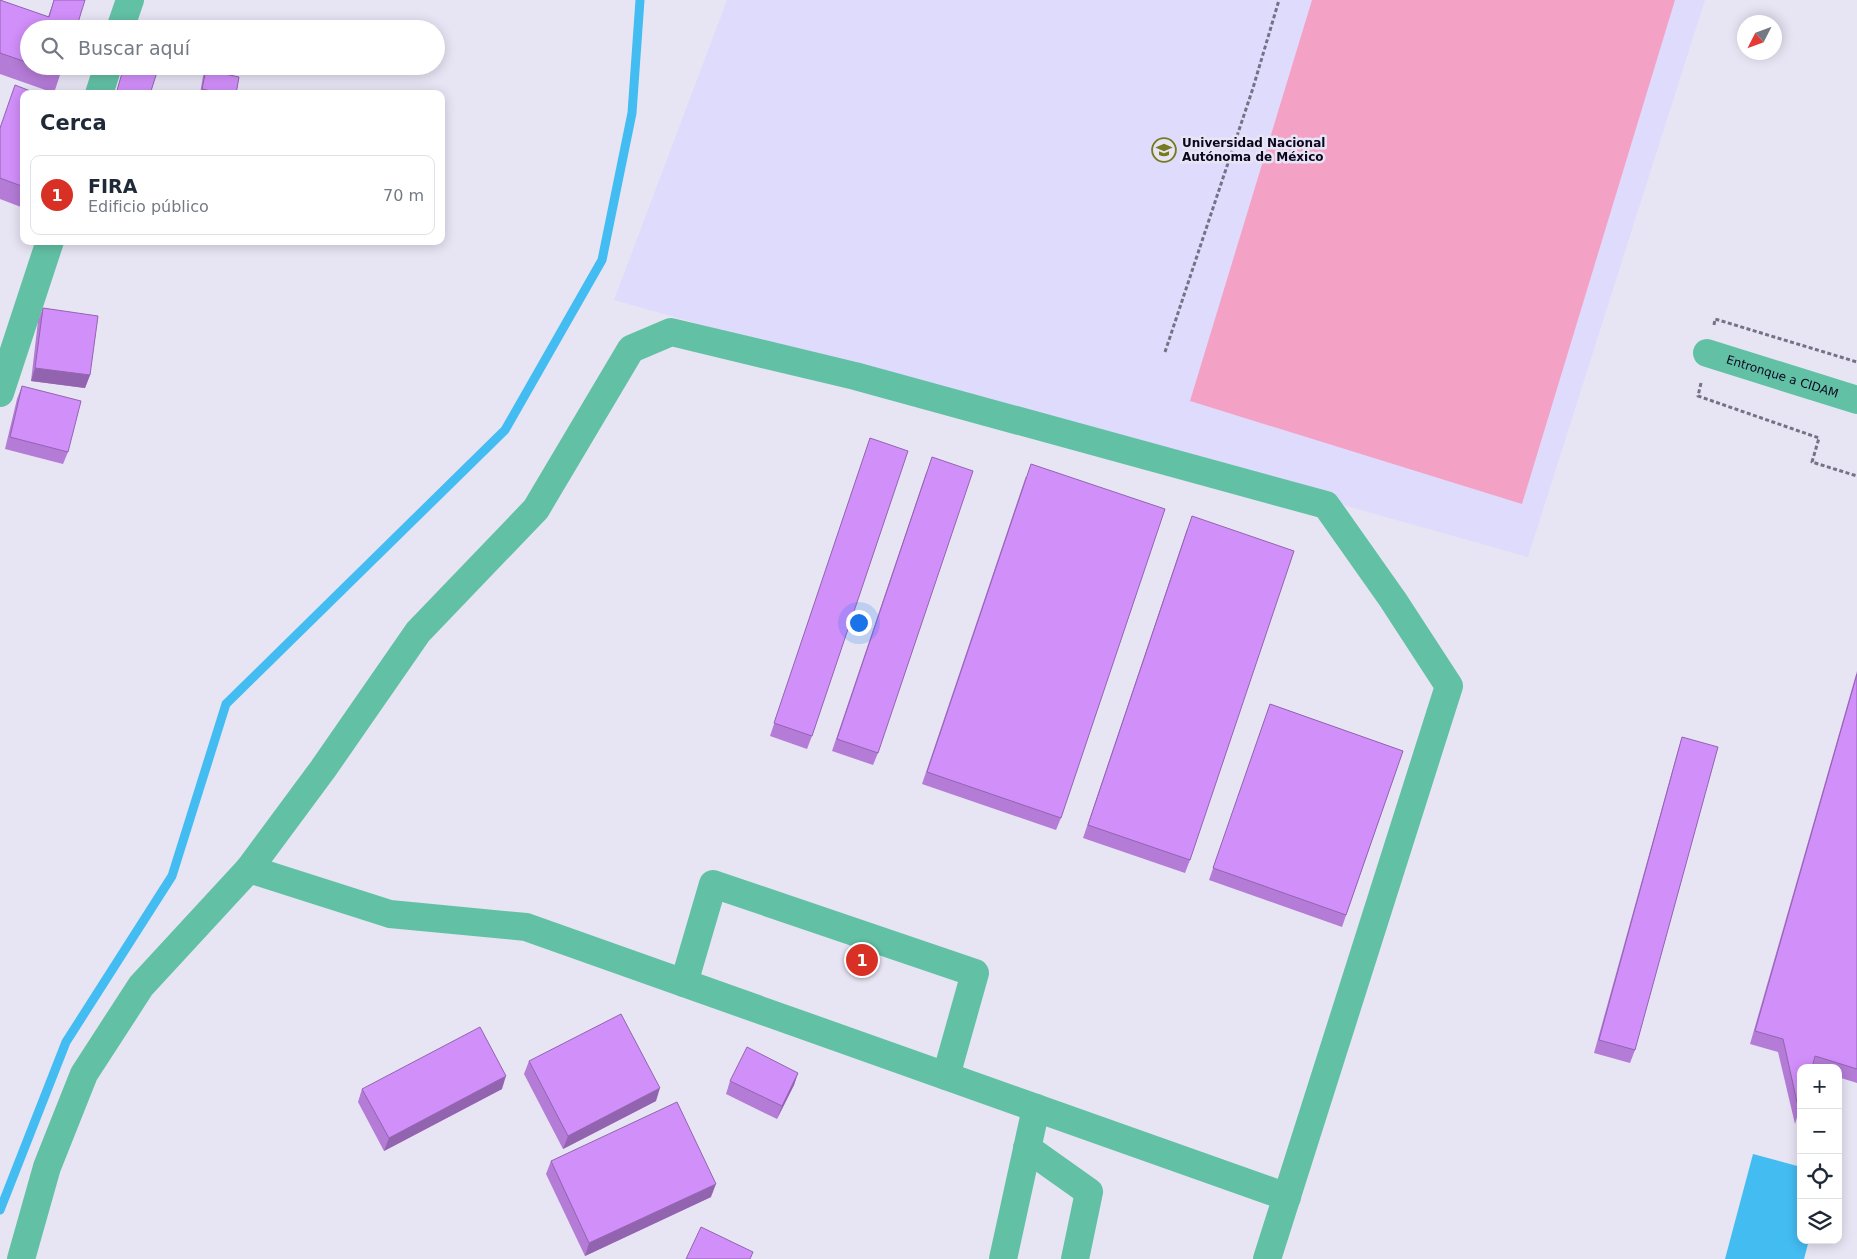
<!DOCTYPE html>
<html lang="es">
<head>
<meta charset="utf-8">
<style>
  body { margin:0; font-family:"DejaVu Sans",sans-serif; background:#f6f6f7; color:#1f2937 }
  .controls { position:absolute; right:15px; bottom:15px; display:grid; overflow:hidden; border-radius:10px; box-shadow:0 2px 12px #0003 }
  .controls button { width:45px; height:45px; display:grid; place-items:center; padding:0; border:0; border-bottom:1px solid #e0e1e3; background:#fff; color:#1f2937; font:25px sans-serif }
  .compass { position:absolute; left:1737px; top:15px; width:45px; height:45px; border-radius:50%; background:#fff; box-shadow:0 2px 12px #0003; rotate:228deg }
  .you { position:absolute; left:858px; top:622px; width:18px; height:18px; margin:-12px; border:4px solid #fff; border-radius:50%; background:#1a73e8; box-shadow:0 0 0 8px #1a73e833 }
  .badge { display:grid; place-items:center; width:32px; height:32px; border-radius:50%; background:#d93025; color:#fff; font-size:16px; font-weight:700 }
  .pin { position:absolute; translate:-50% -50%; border:2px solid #fff; box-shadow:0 1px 5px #0006 }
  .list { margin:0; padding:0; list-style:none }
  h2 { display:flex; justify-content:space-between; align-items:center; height:65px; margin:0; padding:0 20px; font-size:21px }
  h2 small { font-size:16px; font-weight:400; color:#747a83 }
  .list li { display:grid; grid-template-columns:32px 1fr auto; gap:15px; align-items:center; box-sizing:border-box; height:80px; margin:0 10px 10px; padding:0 10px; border:1px solid #e0e1e3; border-radius:10px }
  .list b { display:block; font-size:19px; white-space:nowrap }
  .list p { margin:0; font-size:16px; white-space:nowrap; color:#747a83 }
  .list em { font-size:16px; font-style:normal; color:#747a83 }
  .icon { flex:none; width:28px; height:28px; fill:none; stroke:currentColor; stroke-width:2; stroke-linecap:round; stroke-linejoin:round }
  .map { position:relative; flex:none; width:1857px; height:1259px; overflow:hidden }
  .search { position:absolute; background:#fff; box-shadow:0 2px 12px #0003; left:20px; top:20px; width:425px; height:55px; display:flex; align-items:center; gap:12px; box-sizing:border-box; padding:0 18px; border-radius:28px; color:#747a83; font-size:19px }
  .panel { position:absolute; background:#fff; box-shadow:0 2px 12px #0003; left:20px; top:90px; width:425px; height:155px; border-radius:10px }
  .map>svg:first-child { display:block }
  .built { fill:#dfdbfc }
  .green { fill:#f4a1c6 }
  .water { fill:#43bcf2 }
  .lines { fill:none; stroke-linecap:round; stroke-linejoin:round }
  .stream { stroke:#43bcf2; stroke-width:9 }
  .path { stroke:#767186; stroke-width:3; stroke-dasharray:4 2.5; stroke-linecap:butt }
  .minor { stroke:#62c1a5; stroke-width:28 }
  .wall { fill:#b47bd7 }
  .shaded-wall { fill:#9264af }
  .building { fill:#d18ffa; stroke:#9264af }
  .labels { text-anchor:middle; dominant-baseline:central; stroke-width:5; stroke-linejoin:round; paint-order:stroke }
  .poi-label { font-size:12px; font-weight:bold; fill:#0d0620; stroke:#e7e5f4; text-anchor:start }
  .street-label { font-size:12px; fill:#0d0620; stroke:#e7e5f4 }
</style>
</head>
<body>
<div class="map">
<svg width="1857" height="1259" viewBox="0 0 1857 1259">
  <rect width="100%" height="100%" fill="#e7e5f4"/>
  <polygon class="built" points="727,0 1705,0 1528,557 614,300"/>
  <polygon class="green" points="1312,0 1675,0 1522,504 1190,401"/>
  <polygon class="water" points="1753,1154 1801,1167 1801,1240 1809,1240 1804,1259 1725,1259"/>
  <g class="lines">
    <polyline class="stream" points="0,1210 66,1042 172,876 226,704 505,430 602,260 632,113 640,0"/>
    <g class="path">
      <polyline points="1714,325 1715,319 1857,362"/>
      <polyline points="1165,352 1253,88 1279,0"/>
      <polyline points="1701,383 1698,396 1819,438 1812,462 1857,476"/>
    </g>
    <g class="minor">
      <polyline points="120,29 130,0"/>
      <polyline points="99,94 108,66"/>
      <path id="s1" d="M1707,353L1857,400"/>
      <polyline points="0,393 50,241"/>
      <polyline points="249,869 390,914 526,927 1287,1197"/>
      <polyline points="684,983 713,884 975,973 946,1076"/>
      <polyline points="1027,1148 1089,1192 1075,1259"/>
      <polyline points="21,1259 47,1167 84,1074 141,986 249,869 323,769 418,632 536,509 631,349 671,332 855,376 1326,505 1393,600 1449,686 1267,1259"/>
      <polyline points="1003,1259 1036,1108"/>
    </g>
  </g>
  <g class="wall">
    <polygon points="0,0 48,17 54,0 85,0 29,29 29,66 63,66 54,93 0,74"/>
    <polygon points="206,70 236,94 200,94 203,76"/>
    <polygon points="24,94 24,199 21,207 0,199 0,127"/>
    <polygon points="43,308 90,375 85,388 31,381 38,321"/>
    <polygon points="22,386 68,452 63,464 5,449 17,399"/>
    <polygon points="866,450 812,736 807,749 770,736"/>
    <polygon points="927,470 878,753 873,765 832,751"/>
    <polygon points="1026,476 1061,818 1056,830 922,784"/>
    <polygon points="1187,529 1190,860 1185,873 1083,838"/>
    <polygon points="1857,671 1857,1083 1838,1077 1838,1068 1801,1068 1799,1111 1795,1124 1778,1052 1750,1044"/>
    <polygon points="1270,704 1403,751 1342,927 1209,880"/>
    <polygon points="1682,737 1635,1050 1630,1063 1594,1053 1678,750"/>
    <polygon points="529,1061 656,1101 563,1149 524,1074"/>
    <polygon points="798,1073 794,1085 777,1119 726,1094 730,1081"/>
    <polygon points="362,1089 502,1089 384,1151 358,1102"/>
    <polygon points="551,1161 711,1197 585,1256 546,1174"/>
  </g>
  <g class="shaded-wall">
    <polygon points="35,368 90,375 85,388 31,381"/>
    <polygon points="798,1073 794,1085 777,1119 782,1106"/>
    <polygon points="506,1076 502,1089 384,1151 389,1138"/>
    <polygon points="660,1088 656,1101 563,1149 568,1136"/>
    <polygon points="716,1184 711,1197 585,1256 589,1243"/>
  </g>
  <g class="building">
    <polygon points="0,0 49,17 54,0 85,0 76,29 29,29 29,63 0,53"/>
    <polygon points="38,66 63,66 60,74"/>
    <polygon points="124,66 159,66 150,94 116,94"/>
    <polygon points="206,70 239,77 236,94 223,94 202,89"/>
    <polygon points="15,85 38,94 24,94 24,187 0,178 0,128"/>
    <polygon points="43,308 98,316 90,375 35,368"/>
    <polygon points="22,386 81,401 68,452 10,437"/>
    <polygon points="870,438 908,451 812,736 774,723"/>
    <polygon points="932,457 973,471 878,753 837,739"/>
    <polygon points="1031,464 1165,509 1061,818 927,772"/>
    <polygon points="1192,516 1294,551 1190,860 1088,825"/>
    <polygon points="1857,674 1857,1069 1815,1056 1812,1068 1801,1068 1801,1105 1799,1111 1783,1039 1755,1031"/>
    <polygon points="1270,704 1403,751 1346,915 1213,868"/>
    <polygon points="1682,737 1718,747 1635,1050 1599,1040"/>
    <polygon points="621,1014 660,1088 568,1136 529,1061"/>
    <polygon points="480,1027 506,1076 389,1138 362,1089"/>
    <polygon points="747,1047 798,1073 782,1106 730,1081"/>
    <polygon points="677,1102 716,1184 589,1243 551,1161"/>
    <polygon points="701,1227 753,1252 750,1259 686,1259"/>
  </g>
  <defs>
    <g id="school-ring" transform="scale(1.25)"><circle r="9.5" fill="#e7e5f4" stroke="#777a23" stroke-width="1.5"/><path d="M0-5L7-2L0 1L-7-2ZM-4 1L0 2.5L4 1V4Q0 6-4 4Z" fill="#777a23"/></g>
  </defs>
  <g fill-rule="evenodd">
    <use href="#school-ring" x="1164" y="150"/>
  </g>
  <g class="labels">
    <g class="poi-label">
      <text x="1182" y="143">Universidad Nacional<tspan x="1182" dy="14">Autónoma de México</tspan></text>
    </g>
    <g class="street-label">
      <text stroke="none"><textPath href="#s1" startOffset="79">Entronque a CIDAM</textPath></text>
    </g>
  </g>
</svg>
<div class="controls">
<button>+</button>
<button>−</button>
<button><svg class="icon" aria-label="locate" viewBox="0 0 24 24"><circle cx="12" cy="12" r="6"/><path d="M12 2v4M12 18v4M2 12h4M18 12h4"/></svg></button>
<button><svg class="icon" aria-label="layers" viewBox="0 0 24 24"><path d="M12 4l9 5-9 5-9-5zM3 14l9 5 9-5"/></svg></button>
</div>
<svg class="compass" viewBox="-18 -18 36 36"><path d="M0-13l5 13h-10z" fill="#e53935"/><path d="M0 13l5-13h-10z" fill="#747a83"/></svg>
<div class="you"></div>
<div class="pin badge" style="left:862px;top:960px">1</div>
<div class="search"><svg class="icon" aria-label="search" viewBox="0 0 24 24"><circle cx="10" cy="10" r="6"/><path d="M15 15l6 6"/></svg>Buscar aquí</div>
<section class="panel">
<h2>Cerca<small></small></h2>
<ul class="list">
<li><span class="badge">1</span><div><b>FIRA</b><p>Edificio público</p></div><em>70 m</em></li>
</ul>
</section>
</div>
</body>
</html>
